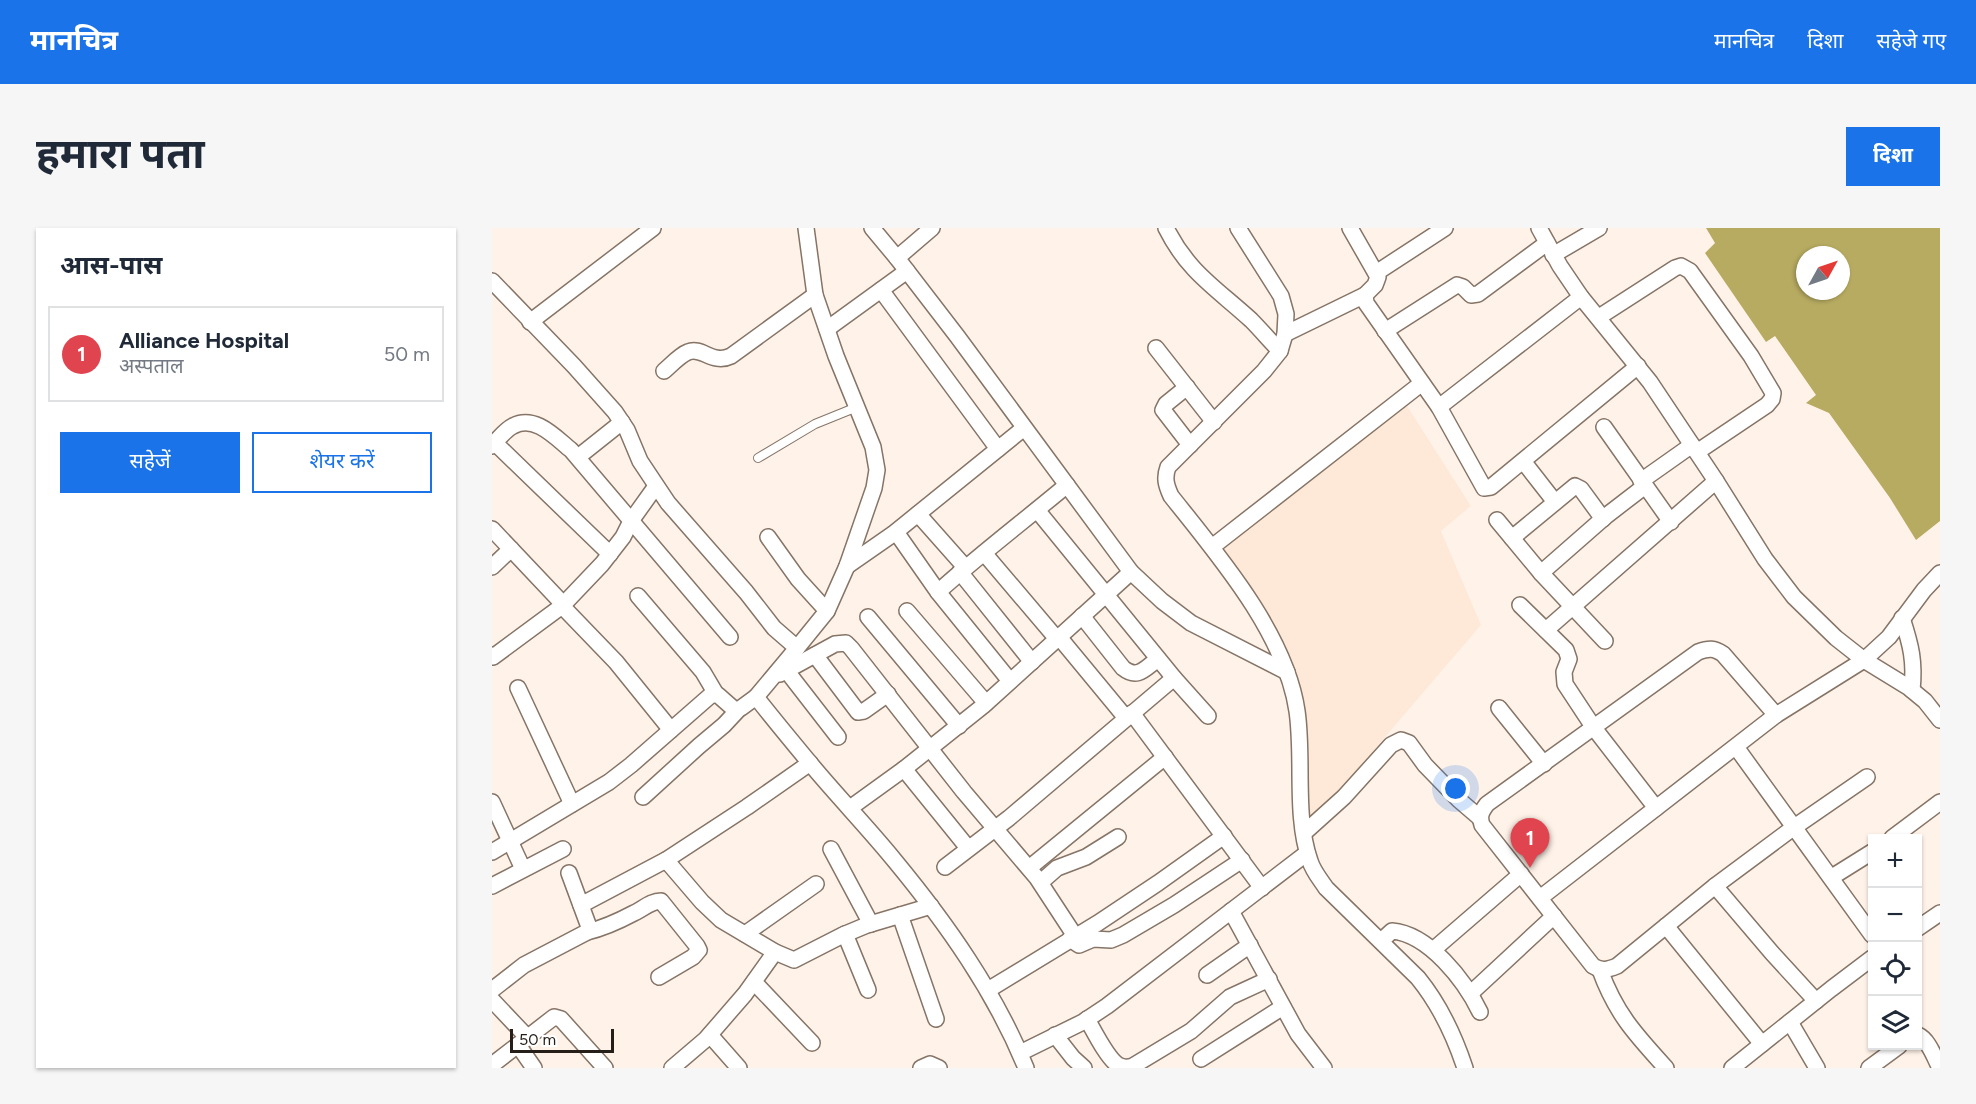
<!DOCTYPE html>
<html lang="hi">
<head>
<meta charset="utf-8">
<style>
  body { margin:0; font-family:Figtree,"Noto Sans Devanagari",sans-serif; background:#f6f6f7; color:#1f2937 }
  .controls { position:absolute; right:18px; bottom:18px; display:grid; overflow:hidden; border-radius:0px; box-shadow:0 2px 4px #0004 }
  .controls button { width:54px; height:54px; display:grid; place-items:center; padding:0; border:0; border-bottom:2px solid #e0e1e3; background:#fff; color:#1f2937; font:30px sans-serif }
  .compass { position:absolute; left:1304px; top:18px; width:54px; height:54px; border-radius:50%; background:#fff; box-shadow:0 2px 4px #0004; rotate:50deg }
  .scale { position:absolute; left:18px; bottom:15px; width:104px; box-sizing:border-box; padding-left:6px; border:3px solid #261f19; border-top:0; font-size:16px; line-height:21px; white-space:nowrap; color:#261f19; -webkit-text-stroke:4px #fff; paint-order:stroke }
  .you { position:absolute; left:964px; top:561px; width:21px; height:21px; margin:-15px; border:4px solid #fff; border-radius:50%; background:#1a73e8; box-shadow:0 0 0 9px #1a73e833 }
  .badge { display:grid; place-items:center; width:39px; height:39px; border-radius:50%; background:#1a73e8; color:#fff; font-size:20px; font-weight:700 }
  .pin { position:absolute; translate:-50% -50px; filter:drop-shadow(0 2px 3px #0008) }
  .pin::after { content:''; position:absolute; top:32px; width:21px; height:18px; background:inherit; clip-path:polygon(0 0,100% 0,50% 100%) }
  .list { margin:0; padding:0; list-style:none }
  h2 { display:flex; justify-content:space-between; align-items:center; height:78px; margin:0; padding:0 24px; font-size:26px }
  h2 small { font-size:20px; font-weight:400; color:#747a83 }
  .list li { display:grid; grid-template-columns:39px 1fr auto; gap:18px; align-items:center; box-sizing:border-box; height:96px; margin:0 12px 12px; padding:0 12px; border:2px solid #e0e1e3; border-radius:0px }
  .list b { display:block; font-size:22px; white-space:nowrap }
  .list p { margin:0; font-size:20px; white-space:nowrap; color:#747a83 }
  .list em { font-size:20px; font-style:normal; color:#747a83 }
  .actions { display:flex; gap:12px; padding:18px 24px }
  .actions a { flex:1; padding:14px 0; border:2px solid #1a73e8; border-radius:0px; text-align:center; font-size:21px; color:#1a73e8 }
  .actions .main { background:#1a73e8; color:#fff }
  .icon { flex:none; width:33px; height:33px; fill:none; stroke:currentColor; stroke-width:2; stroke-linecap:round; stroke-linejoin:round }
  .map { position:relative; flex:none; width:1448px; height:840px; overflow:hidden; border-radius:0px }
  header { display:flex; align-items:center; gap:36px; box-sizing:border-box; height:84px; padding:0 30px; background:#1a73e8; color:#fff }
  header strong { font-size:28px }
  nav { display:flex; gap:33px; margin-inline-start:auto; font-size:21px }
  .intro { display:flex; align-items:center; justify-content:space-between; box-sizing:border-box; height:144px; padding:0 36px }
  h1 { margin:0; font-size:42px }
  .button { padding:15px 27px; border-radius:0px; background:#1a73e8; color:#fff; font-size:21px; font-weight:700 }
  main { display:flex; gap:36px; padding:0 36px }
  aside { flex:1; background:#fff; border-radius:0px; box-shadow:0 2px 4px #0004 }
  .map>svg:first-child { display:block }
  .built { fill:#fee9d8 }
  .water { fill:#b7ab61; fill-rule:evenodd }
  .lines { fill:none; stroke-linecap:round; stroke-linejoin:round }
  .service-casing { stroke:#867466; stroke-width:10 }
  .minor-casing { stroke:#867466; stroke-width:18 }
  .service { stroke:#fff; stroke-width:8 }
  .minor { stroke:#fff; stroke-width:15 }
</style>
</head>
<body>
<header>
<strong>मानचित्र</strong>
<nav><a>मानचित्र</a><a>दिशा</a><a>सहेजे गए</a></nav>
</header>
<div class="intro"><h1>हमारा पता</h1><a class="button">दिशा</a></div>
<main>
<aside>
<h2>आस-पास<small></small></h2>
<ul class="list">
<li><span class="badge" style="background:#e0444e">1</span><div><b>Alliance Hospital</b><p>अस्पताल</p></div><em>50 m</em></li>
</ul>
<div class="actions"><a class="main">सहेजें</a><a>शेयर करें</a></div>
</aside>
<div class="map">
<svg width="1448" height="840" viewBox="0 0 1448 840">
  <rect width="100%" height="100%" fill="#fff3e9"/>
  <polygon class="built" points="915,178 979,278 949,303 989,397 805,612 800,542 803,493 787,443 758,375 720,325"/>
  <path class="water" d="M1214,0H1448V293L1424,312L1398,270L1337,185L1314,175L1324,167L1283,108L1274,114L1213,25L1223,15ZM1313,27H1349V63H1313Z"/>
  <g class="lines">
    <g class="service-casing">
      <polyline id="service" points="266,230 323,196 365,179"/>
    </g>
    <g class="minor-casing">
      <g id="minor">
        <polyline points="380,0 405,30 465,108 639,344 670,373 699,395 795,444"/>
        <path d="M674,0C696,44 724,60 759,92C769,102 778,113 788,123"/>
        <path d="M746,0L789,68L794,86L793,106L788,123L772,143L676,239C672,250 674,257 679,268C726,327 794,406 805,483C812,531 802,587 818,633C821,643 828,651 834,660L926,750C948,777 962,807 973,840"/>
        <polyline points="858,0 886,49 883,57 873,67 874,75 947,179 992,260 999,259 1146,138"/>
        <polyline points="1047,0 1068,38 1089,69 1158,154 1224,253 1273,331 1302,369 1344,410 1372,432 1416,459 1433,473 1448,492"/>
        <polyline points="1061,27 1107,0"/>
        <polyline points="405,30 440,0"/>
        <polyline points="884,45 953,0"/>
        <path d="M0,53L82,138L123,184L135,202L148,233L176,275L254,364L282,400L305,420L264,469C283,493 302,516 322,540C348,571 377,601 403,633C455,696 503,764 534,840"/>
        <polyline points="389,62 506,221"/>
        <polyline points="1107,89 1183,40 1189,38 1198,43 1259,128 1281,165 1280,171 1275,177 1205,224"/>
        <polyline points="38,94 161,0"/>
        <polyline points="335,101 415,43"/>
        <polyline points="893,103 965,57 971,59 979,67 986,66 1055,15"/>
        <polyline points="793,106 873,67"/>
        <polyline points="664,120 722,194"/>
        <path d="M172,143C179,137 188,127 196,124C210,118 220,137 239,128L323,67"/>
        <polyline points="695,159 674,176 671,182 698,217"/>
        <polyline points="947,179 1089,69"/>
        <polyline points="1112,199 1179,294"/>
        <polyline points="3,215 118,326"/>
        <path d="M0,218C6,211 13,202 21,198C43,186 64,210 79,222L238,409"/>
        <polyline points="86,229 130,194"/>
        <polyline points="1031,233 1063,274"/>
        <polyline points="1149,253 1200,217"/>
        <polyline points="545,282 682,450 716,488"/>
        <polyline points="426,286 473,339"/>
        <polyline points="1005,292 1049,345 1113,413"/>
        <polyline points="0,301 71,376"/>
        <polyline points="404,304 446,364 518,453"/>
        <polyline points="276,309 306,351 335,383"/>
        <polyline points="1020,310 1083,258 1089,261 1111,291"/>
        <polyline points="720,319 930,155"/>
        <polyline points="492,325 565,411"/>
        <polyline points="355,338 401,306 532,200"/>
        <polyline points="0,339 19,321"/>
        <polyline points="468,344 540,434"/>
        <polyline points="1049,345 1114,288 1153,258"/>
        <path d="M446,364C487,327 532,293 575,257"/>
        <polyline points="146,368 211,444 224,466"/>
        <polyline points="1028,377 1074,422 1077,431 1072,444 1073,456 1102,500 1164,580"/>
        <polyline points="70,378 124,434 179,502"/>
        <polyline points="415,383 494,475"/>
        <path d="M590,388L631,440C646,452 653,440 666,431"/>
        <polyline points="376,389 467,498"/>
        <path d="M1410,390C1419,417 1423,434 1420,462"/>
        <polyline points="1054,402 1224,253"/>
        <polyline points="567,409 634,490"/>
        <polyline points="305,420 335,383 355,338 382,260 385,242 381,219 344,128 323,67 314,0"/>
        <polyline points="0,427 1,429 70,378 110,336 131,309 139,293 164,258"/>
        <polyline points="323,427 366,484 372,483 396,466"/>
        <polyline points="294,442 346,509"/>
        <polyline points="288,446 343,416 354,415 359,420 472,564 545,650 583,708"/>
        <polyline points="26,460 80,576"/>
        <polyline points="1007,480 1052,536"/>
        <polyline points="640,485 770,660"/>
        <path d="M1284,487L1231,426C1222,420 1217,420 1206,424L995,576C989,584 987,588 990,597L1101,738C1110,743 1115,742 1125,738L1223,658L1301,600L1375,549"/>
        <polyline points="1244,519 1380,707"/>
        <polyline points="412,541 476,620"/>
        <polyline points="151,569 207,518 232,497 246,482"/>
        <polyline points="0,574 31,641"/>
        <polyline points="358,580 412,541 491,478 639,344"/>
        <polyline points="812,605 852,569 899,517 909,512 917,515 933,537 967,572 988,590"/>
        <polyline points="1400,610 1448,574"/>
        <polyline points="339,621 379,696"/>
        <polyline points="0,624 117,554 139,537 219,467 226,467 243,482 249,480 264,469"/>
        <polyline points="174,632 210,674 229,692 283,724 302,732 351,707 375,697 439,678"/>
        <polyline points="453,639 517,590 682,450"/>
        <polyline points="537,640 673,529"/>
        <polyline points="1340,649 1380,624"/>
        <polyline points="549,654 565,640 594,629 626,609"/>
        <polyline points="0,658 71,621"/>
        <polyline points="1223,658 1280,725 1324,773"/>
        <polyline points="1048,670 1284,487 1372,432 1397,409 1432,362 1448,345"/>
        <polyline points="89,677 174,632 255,579 318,535"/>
        <polyline points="739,683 806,806 832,840"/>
        <polyline points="408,687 444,791"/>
        <polyline points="1174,698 1270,816"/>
        <polyline points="1426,700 1448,685"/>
        <path d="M95,704C112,700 127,693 142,685C151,681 159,673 169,673L205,718L207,722L201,729L167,749"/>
        <polyline points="253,706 324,656"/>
        <polyline points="353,706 376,762"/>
        <polyline points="578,711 587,717 601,711 619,712 631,707 682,677 750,632"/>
        <path d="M889,713L900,703C937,706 973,753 988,784"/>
        <polyline points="941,722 1029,646"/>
        <path d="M1108,742C1124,786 1144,807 1174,840"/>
        <polyline points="715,747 758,717"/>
        <polyline points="262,754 320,815"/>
        <polyline points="0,762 32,737 95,704 97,699 77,645"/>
        <polyline points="496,762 606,695 666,655 732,608"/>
        <polyline points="979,765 1062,688"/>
        <polyline points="0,772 35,809"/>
        <path d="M595,791C602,803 615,830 626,837C631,840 635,840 641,838L699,803L738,769L777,751"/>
        <polyline points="1298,794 1325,840"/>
        <polyline points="218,807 247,840"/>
        <polyline points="563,807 581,830 592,840"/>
        <path d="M1426,807C1437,812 1442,829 1448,840"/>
        <polyline points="26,817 42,840"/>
        <polyline points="528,825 591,794 615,778 815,625"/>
        <polyline points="709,831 791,779"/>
        <polyline points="0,837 62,789 69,791 113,840"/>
        <polyline points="180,840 214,811 253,766 283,724"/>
        <polyline points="429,840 438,836 447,840"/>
        <polyline points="1240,840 1339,761 1380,730"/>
        <polyline points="1377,840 1407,818"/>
      </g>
    </g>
    <use href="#service" class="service"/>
    <use href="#minor" class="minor"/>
  </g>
</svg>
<div class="controls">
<button>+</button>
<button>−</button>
<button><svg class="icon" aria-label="locate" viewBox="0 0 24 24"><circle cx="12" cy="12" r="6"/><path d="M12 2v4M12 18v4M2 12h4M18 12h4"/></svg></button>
<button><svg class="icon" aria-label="layers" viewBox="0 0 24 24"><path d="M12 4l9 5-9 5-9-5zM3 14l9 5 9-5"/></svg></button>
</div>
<svg class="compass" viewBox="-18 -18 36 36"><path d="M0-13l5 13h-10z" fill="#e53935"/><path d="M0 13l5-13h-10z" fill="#747a83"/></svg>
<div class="scale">50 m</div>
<div class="you"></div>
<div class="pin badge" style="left:1038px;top:640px;background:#e0444e">1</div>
</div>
</main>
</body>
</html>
